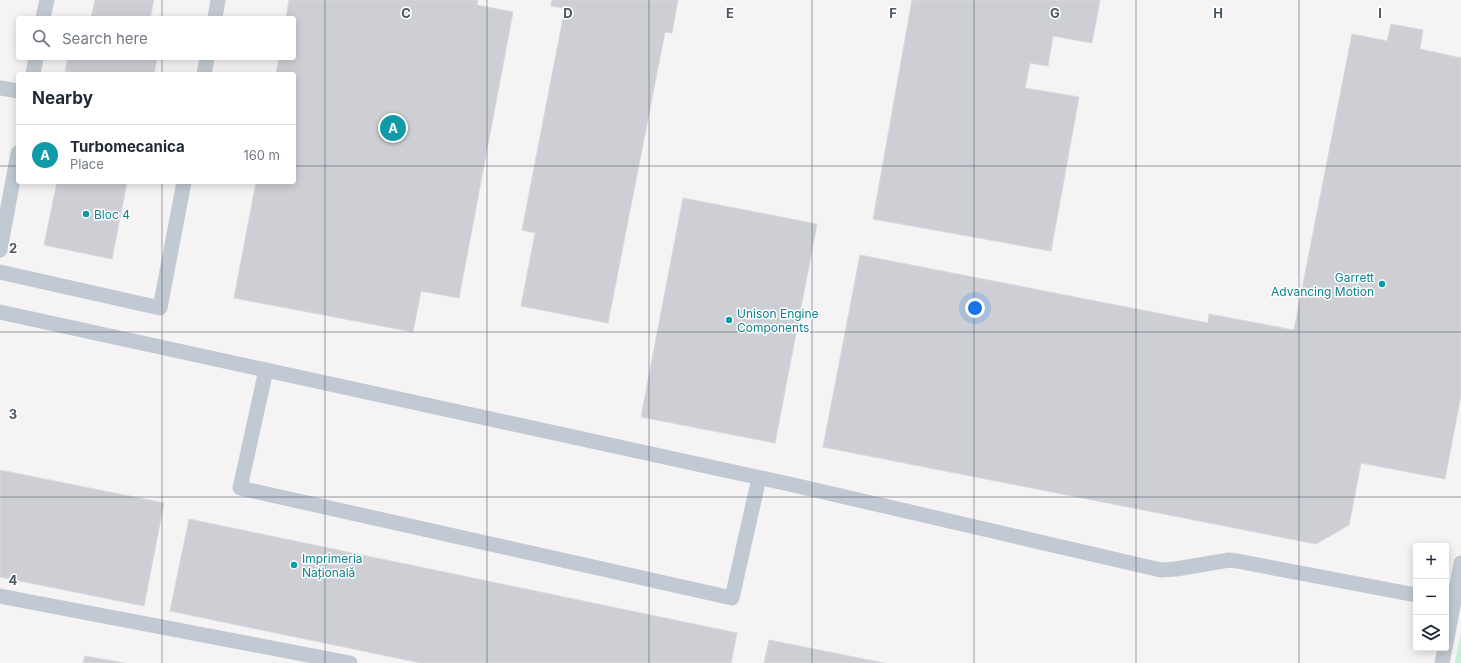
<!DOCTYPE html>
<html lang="en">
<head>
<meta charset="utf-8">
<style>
  body { margin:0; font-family:Inter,sans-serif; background:#f6f6f7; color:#1f2937 }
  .controls { position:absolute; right:12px; bottom:12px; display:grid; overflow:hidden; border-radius:4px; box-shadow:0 2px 10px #0003 }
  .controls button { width:36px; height:36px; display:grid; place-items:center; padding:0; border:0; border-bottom:1px solid #e0e1e3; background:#fff; color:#1f2937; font:20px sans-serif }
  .you { position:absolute; left:975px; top:308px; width:14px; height:14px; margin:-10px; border:3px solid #fff; border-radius:50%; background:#1a73e8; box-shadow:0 0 0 6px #1a73e833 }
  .badge { display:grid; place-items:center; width:26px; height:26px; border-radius:50%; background:#1a73e8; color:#fff; font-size:13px; font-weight:700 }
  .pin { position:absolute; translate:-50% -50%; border:2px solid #fff; box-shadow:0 1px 4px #0006 }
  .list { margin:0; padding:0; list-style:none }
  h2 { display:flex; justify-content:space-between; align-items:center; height:52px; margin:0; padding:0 16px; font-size:17px }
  h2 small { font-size:13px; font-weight:400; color:#747a83 }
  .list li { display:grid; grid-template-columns:26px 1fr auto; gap:12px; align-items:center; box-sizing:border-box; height:60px; padding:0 16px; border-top:1px solid #e0e1e3 }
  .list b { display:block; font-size:15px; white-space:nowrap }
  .list p { margin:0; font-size:13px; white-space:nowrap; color:#747a83 }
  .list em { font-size:13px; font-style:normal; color:#747a83 }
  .icon { flex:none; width:22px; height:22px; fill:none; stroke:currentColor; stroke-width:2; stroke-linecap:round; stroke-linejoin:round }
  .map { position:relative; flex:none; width:1461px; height:663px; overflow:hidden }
  .search { position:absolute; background:#fff; box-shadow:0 2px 10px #0003; left:16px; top:16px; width:280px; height:44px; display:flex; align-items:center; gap:10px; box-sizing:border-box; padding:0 14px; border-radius:4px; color:#747a83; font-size:15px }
  .panel { position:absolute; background:#fff; box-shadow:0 2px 10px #0003; left:16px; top:72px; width:280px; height:112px; border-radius:4px }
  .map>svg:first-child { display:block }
  .green { fill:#c3f1d5 }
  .building { fill:#cdcfd5; stroke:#d7d9de }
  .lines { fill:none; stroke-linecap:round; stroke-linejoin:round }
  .service { stroke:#c1cad2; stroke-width:15 }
  .grid { fill:none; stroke:#4a5661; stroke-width:1; stroke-opacity:0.55 }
  .culture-dot { fill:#0f9aa8; stroke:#fff; stroke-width:1.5 }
  .labels { text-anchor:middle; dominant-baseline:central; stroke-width:3; stroke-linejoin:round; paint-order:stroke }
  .culture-label { font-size:12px; fill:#0d838f; stroke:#fff; text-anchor:start }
  .grid-label { font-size:13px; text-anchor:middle; font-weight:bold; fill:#4a5661; stroke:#fff; stroke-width:3; stroke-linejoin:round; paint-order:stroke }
</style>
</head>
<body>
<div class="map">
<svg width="1461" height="663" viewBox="0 0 1461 663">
  <rect width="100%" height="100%" fill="#f5f3f3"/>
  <polygon class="green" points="1461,632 1461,663 1455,663"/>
  <g class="building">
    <polygon points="95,0 154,0 150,18 91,18"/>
    <polygon points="289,0 478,0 477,5 513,12 459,298 421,291 413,332 234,298 256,182 294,182 294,74 276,74 279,58 294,58 294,18 286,18"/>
    <polygon points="552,0 678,0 672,33 665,32 608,323 521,306 535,233 522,230 565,8 551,6"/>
    <polygon points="912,0 1100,0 1092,43 1053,36 1048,66 1030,63 1025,88 1079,97 1051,251 873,219"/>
    <polygon points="1391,24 1423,30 1420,49 1461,58 1461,395 1445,479 1361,463 1349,525 1316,544 823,447 860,255 1208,323 1209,314 1294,330 1352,34 1387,41"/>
    <polygon points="68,58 157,58 154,74 79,74 65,71"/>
    <polygon points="57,182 127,182 112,259 44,245"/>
    <polygon points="683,198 817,224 775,443 641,417"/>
    <polygon points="0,470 164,503 144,606 0,577"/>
    <polygon points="189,519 737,633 731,663 421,663 170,611"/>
    <polygon points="769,640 884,663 764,663"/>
    <polygon points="85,656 124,663 83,663"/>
  </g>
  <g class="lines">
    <g class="service">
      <polyline points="43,18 47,0"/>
      <polyline points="215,18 218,0"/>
      <polyline points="33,74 36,58"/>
      <polyline points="204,74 207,58"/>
      <polyline points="0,88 18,91"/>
      <polyline points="0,250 18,153"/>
      <polyline points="0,272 160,308 184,182"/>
      <polyline points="0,312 798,486 1161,570 1176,569 1229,560 1237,561 1416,595"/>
      <polyline points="266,370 240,488 732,598 759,478"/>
      <polyline points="0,596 350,663"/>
      <polyline points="1446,644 1461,563"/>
      <polyline points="1442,663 1445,648"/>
    </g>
  </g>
  <path class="grid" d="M162,0V18M325,0V663M487,0V663M649,0V663M812,0V663M974,0V663M1136,0V663M1299,0V663M162,58V74M0,166H18M294,166H1461M162,182V663M0,332H1461M0,497H1461"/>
  <g class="culture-dot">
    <circle cx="86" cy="214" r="4"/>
    <circle cx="1382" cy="284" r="4"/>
    <circle cx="729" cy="320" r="4"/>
    <circle cx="294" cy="565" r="4"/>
  </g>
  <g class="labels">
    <g class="culture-label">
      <text x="94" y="214">Bloc 4</text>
      <text x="1374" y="277" text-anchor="end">Garrett<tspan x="1374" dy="14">Advancing Motion</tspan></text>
      <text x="737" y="313">Unison Engine<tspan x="737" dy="14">Components</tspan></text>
      <text x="302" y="558">Imprimeria<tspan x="302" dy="14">Națională</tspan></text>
    </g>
  </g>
  <g class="grid-label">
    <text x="406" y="18">C</text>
    <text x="568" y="18">D</text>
    <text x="730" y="18">E</text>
    <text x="893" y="18">F</text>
    <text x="1055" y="18">G</text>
    <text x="1218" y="18">H</text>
    <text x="1380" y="18">I</text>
    <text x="13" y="253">2</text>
    <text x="13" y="419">3</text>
    <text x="13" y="585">4</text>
  </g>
</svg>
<div class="controls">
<button>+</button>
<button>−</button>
<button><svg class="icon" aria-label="layers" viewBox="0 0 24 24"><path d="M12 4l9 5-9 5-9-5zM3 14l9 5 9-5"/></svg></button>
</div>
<div class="you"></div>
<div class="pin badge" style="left:393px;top:128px;background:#0f9aa8">A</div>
<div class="search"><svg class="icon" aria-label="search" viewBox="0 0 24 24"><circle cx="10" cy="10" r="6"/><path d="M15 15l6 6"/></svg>Search here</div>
<section class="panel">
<h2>Nearby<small></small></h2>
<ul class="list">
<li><span class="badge" style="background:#0f9aa8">A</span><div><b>Turbomecanica</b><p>Place</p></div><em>160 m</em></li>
</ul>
</section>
</div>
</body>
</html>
